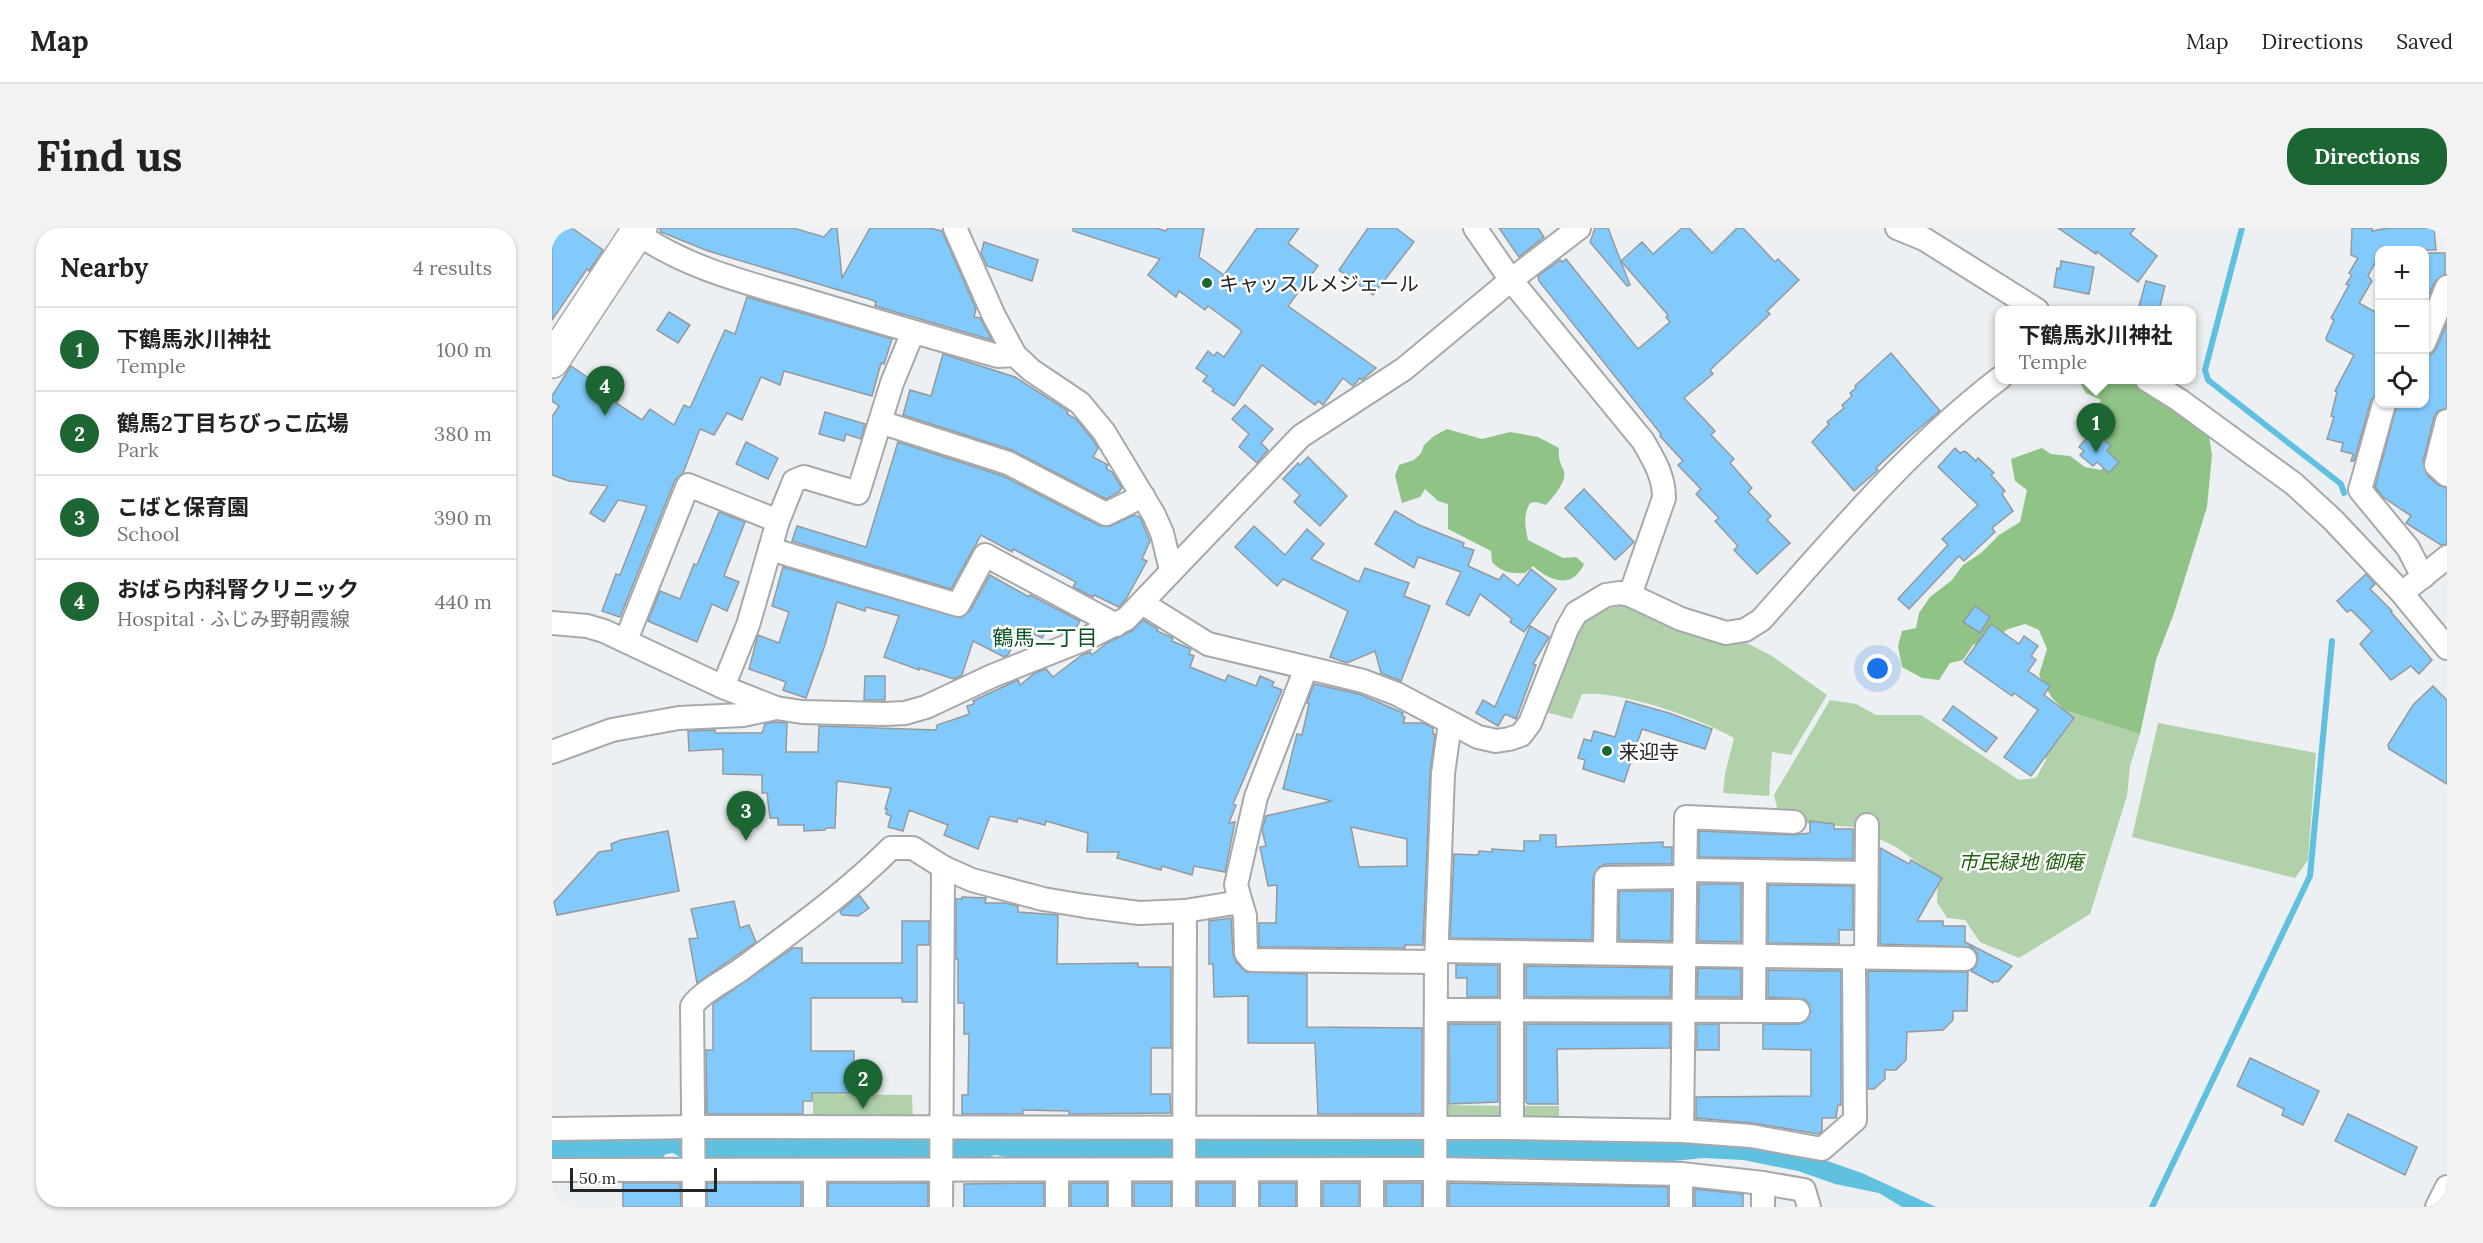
<!DOCTYPE html>
<html lang="en">
<head>
<meta charset="utf-8">
<style>
  body { margin:0; font-family:Lora,"Noto Sans JP",serif; background:#f2f2f2; color:#222 }
  .controls { position:absolute; right:18px; top:18px; display:grid; overflow:hidden; border-radius:12px; box-shadow:0 2px 4px #0004 }
  .controls button { width:54px; height:54px; display:grid; place-items:center; padding:0; border:0; border-bottom:2px solid #e0e0e0; background:#fff; color:#222; font:30px sans-serif }
  .scale { position:absolute; left:18px; bottom:15px; width:147px; box-sizing:border-box; padding-left:6px; border:3px solid #242526; border-top:0; font-size:16px; line-height:21px; white-space:nowrap; color:#242526; -webkit-text-stroke:4px #fff; paint-order:stroke }
  .you { position:absolute; left:1326px; top:441px; width:21px; height:21px; margin:-15px; border:4px solid #fff; border-radius:50%; background:#1a73e8; box-shadow:0 0 0 9px #1a73e833 }
  .badge { display:grid; place-items:center; width:39px; height:39px; border-radius:50%; background:#1c6633; color:#fff; font-size:20px; font-weight:700 }
  .pin { position:absolute; translate:-50% -50px; filter:drop-shadow(0 2px 3px #0008) }
  .pin::after { content:''; position:absolute; top:32px; width:21px; height:18px; background:inherit; clip-path:polygon(0 0,100% 0,50% 100%) }
  .popup { position:absolute; left:1443px; top:78px; width:201px; height:78px; box-sizing:border-box; display:grid; place-content:center; border-radius:12px; background:#fff; filter:drop-shadow(0 2px 4px #0005); font-size:20px; white-space:nowrap; color:#767676 }
  .popup b { font-size:22px; color:#222 }
  .popup::after { content:''; position:absolute; left:50%; top:100%; margin-left:-12px; border:12px solid transparent; border-top-color:#fff }
  .list { margin:0; padding:0; list-style:none }
  h2 { display:flex; justify-content:space-between; align-items:center; height:78px; margin:0; padding:0 24px; font-size:26px }
  h2 small { font-size:20px; font-weight:400; color:#767676 }
  .list li { display:grid; grid-template-columns:39px 1fr auto; gap:18px; align-items:center; box-sizing:border-box; height:84px; padding:0 24px; border-top:2px solid #e0e0e0 }
  .list b { display:block; font-size:22px; white-space:nowrap }
  .list p { margin:0; font-size:20px; white-space:nowrap; color:#767676 }
  .list em { font-size:20px; font-style:normal; color:#767676 }
  .icon { flex:none; width:33px; height:33px; fill:none; stroke:currentColor; stroke-width:2; stroke-linecap:round; stroke-linejoin:round }
  .map { position:relative; flex:none; width:1895px; height:979px; overflow:hidden; border-radius:24px }
  header { display:flex; align-items:center; gap:36px; box-sizing:border-box; height:84px; padding:0 30px; background:#fff; border-bottom:2px solid #e0e0e0 }
  header strong { font-size:28px }
  nav { display:flex; gap:33px; margin-inline-start:auto; font-size:21px }
  .intro { display:flex; align-items:center; justify-content:space-between; box-sizing:border-box; height:144px; padding:0 36px }
  h1 { margin:0; font-size:42px }
  .button { padding:15px 27px; border-radius:24px; background:#1c6633; color:#fff; font-size:21px; font-weight:700 }
  main { display:flex; gap:36px; padding:0 36px }
  aside { flex:1; background:#fff; border-radius:24px; box-shadow:0 2px 4px #0004 }
  .map>svg:first-child { display:block }
  .green { fill:#b1d1aa }
  .forest { fill:#90c386 }
  .water { fill:#60c0e0 }
  .lines { fill:none; stroke-linecap:round; stroke-linejoin:round }
  .stream { stroke:#60c0e0; stroke-width:6 }
  .building { fill:#83cafc; stroke:#96999c; stroke-width:1.5; fill-rule:evenodd }
  .street-casing { stroke:#a6a9ab; stroke-width:26 }
  .secondary-casing { stroke:#a6a9ab; stroke-width:36 }
  .street { stroke:#fff; stroke-width:22 }
  .secondary { stroke:#fff; stroke-width:33 }
  .poi-dot { fill:#1c6633; stroke:#fff; stroke-width:2 }
  .labels { text-anchor:middle; dominant-baseline:central; stroke-width:5; stroke-linejoin:round; paint-order:stroke }
  .poi-label { font-size:20px; fill:#242526; stroke:#fff; text-anchor:start }
  .park-label { font-size:20px; font-style:italic; fill:#1f610d; stroke:#fff }
  .neighbourhood-label { font-size:21px; fill:#0d5326; stroke:#fff }
</style>
</head>
<body>
<header>
<strong>Map</strong>
<nav><a>Map</a><a>Directions</a><a>Saved</a></nav>
</header>
<div class="intro"><h1>Find us</h1><a class="button">Directions</a></div>
<main>
<aside>
<h2>Nearby<small>4 results</small></h2>
<ul class="list">
<li><span class="badge">1</span><div><b>下鶴馬氷川神社</b><p>Temple</p></div><em>100 m</em></li>
<li><span class="badge">2</span><div><b>鶴馬2丁目ちびっこ広場</b><p>Park</p></div><em>380 m</em></li>
<li><span class="badge">3</span><div><b>こばと保育園</b><p>School</p></div><em>390 m</em></li>
<li><span class="badge">4</span><div><b>おばら内科腎クリニック</b><p>Hospital · ふじみ野朝霞線</p></div><em>440 m</em></li>
</ul>
</aside>
<div class="map">
<svg width="1895" height="979" viewBox="0 0 1895 979">
  <rect width="100%" height="100%" fill="#edf0f2"/>
  <g class="green">
    <path d="M1071,373L1166,413L1195,415L1220,428L1275,467L1239,527L1220,524L1217,568L1171,565L1173,546L1182,510C1146,490 1072,463 1030,466L1020,491L990,483L1029,390L1053,375Z"/>
    <polygon points="1278,472 1304,476 1324,487 1369,487 1467,552 1484,550 1494,532 1495,500 1512,482 1588,506 1578,538 1575,568 1538,686 1467,730 1428,714 1413,692 1395,690 1385,674 1386,649 1344,619 1303,599 1258,596 1227,588 1222,567"/>
    <polygon points="1606,495 1764,525 1756,632 1743,650 1580,609"/>
    <polygon points="261,866 360,867 361,895 261,895"/>
    <polygon points="891,877 954,878 954,888 895,893"/>
    <polygon points="966,878 1007,878 1007,894 972,894"/>
  </g>
  <g class="forest">
    <polygon points="1526,152 1579,152 1594,160 1657,208 1660,227 1655,279 1622,385 1604,432 1588,506 1512,482 1500,470 1487,447 1495,421 1487,402 1473,396 1456,401 1443,410 1421,417 1411,432 1398,435 1387,452 1370,450 1350,439 1346,418 1350,403 1364,400 1367,385 1378,369 1400,352 1411,337 1429,325 1447,307 1468,294 1475,262 1463,253 1459,231 1490,220 1499,226 1518,228 1533,239 1549,242 1555,232 1548,214 1538,201 1536,192 1549,172 1534,165"/>
    <path d="M895,201L930,211L958,204L986,209L1007,220C1006,230 1008,234 1012,243C1015,254 1001,269 994,277L984,274L978,275C971,288 973,298 976,312L1011,330L1024,329L1032,336C1020,362 998,353 981,338L973,345C959,346 949,344 940,334L939,323L896,301V276L886,273L873,261L868,269L850,275L843,248L847,237L862,232L869,225L872,217L882,208Z"/>
  </g>
  <polygon class="water" points="126,907 1125,908 1264,929 1310,945 1384,979 1350,979 1327,965 1283,956 1246,943 1191,932 1152,930 1111,934 1053,934 468,931 443,927 432,931 131,931 121,925 114,926 110,930 0,929 0,910"/>
  <g class="lines">
    <g class="stream">
      <polyline points="1690,0 1653,142 1656,152 1789,256 1792,265"/>
      <polyline points="1600,979 1758,648 1780,413"/>
    </g>
  </g>
  <g class="building">
    <polygon points="0,0 20,0 51,22 37,43 35,41 0,92"/>
    <polygon points="107,0 241,0 272,9 280,0 285,0 290,50 318,0 377,0 390,3 424,81 422,89 428,90 440,112 323,78 324,74 320,72 156,23 109,4"/>
    <polygon points="521,0 604,0 614,3 616,0 652,0 647,29 672,47 705,0 747,0 736,15 766,38 736,78 824,140 810,152 808,150 801,158 791,150 771,177 766,173 763,177 710,137 682,178 660,163 662,161 651,153 655,148 644,140 656,123 662,128 665,124 672,129 690,103 656,78 653,82 627,63 624,69 596,47 608,31 521,3"/>
    <polygon points="816,0 844,0 862,14 821,67 787,42"/>
    <polygon points="947,0 986,0 992,9 967,29"/>
    <polygon points="1043,0 1056,0 1078,57 1075,58 1038,14"/>
    <polygon points="1130,0 1137,0 1160,25 1185,0 1191,0 1223,34 1226,31 1247,52 1215,83 1218,86 1158,142 1161,146 1132,170 1163,203 1159,207 1182,231 1178,235 1200,260 1196,264 1219,288 1215,292 1238,315 1205,346 1182,322 1186,318 1163,293 1167,290 1144,266 1149,261 1126,237 1131,233 1108,208 1109,206 987,53 986,48 1008,32 1010,34 1014,31 1086,121 1118,94 1114,89 1116,87 1069,33 1090,14 1101,26"/>
    <polygon points="1506,0 1583,0 1578,6 1605,28 1586,54 1544,23 1544,26"/>
    <polygon points="1800,0 1820,0 1820,3 1836,0 1882,0 1884,22 1827,22 1827,28 1816,48 1820,53 1807,75 1827,86 1827,163 1819,172 1802,233 1799,233 1801,226 1789,223 1791,215 1775,211 1782,189 1779,188 1785,164 1783,163 1802,127 1775,113 1774,110 1782,92 1779,90 1797,57 1794,56 1800,47 1797,45 1806,30 1799,27"/>
    <polygon points="432,14 486,32 480,53 435,38 429,25"/>
    <polygon points="1872,25 1893,25 1893,46 1883,53 1872,78"/>
    <polygon points="1509,33 1542,39 1537,66 1502,59 1505,40 1508,41"/>
    <polygon points="1594,53 1613,58 1607,82 1586,82"/>
    <polygon points="195,69 340,111 332,136 329,135 320,168 232,143 228,157 209,149 190,192 175,185 162,207 148,201 131,245 123,252 68,389 50,383 64,346 68,347 95,278 66,272 52,294 38,285 56,258 17,253 0,247 0,189 7,178 0,173 0,168 19,138 67,171 64,175 90,192 98,181 122,197 132,177 138,180 173,102 183,106"/>
    <polygon points="117,84 138,97 126,115 105,102"/>
    <polygon points="1895,95 1895,180 1886,183 1882,189 1871,234 1875,247 1886,257 1895,260 1895,316 1889,317 1854,295 1859,288 1831,269 1823,259 1845,176 1872,176 1872,128 1880,126 1884,121"/>
    <polygon points="1339,125 1388,183 1357,209 1324,240 1326,242 1302,263 1260,214 1277,196 1275,194 1292,180 1290,177 1300,168 1298,165 1304,160 1303,158"/>
    <polygon points="391,126 463,149 516,183 515,186 524,191 541,212 546,220 541,229 556,237 554,240 560,244 570,260 567,264 554,271 460,222 351,187 358,162 379,168"/>
    <polygon points="693,177 721,201 709,215 716,222 705,235 687,219 697,206 680,191"/>
    <polygon points="273,184 313,196 309,211 294,206 292,213 267,206"/>
    <polygon points="1538,206 1542,210 1546,206 1559,218 1555,223 1567,234 1557,245 1545,234 1541,238 1528,227 1532,223 1527,219"/>
    <polygon points="194,214 226,230 216,251 184,236"/>
    <polygon points="346,214 451,248 548,298 559,298 582,287 588,289 598,313 590,331 595,333 574,371 567,379 542,367 541,369 521,359 524,354 461,321 460,324 429,307 399,361 240,313 245,298 314,319"/>
    <polygon points="1403,220 1408,225 1413,223 1424,233 1426,230 1442,245 1439,247 1453,263 1450,266 1461,283 1440,300 1443,304 1412,333 1407,328 1357,381 1346,371 1396,317 1390,311 1426,277 1386,239"/>
    <polygon points="756,229 795,268 768,298 742,274 748,267 731,251 746,235 748,237"/>
    <polygon points="1032,261 1082,314 1063,332 1013,280"/>
    <polygon points="843,283 867,297 912,315 911,319 922,322 916,338 947,352 951,346 966,358 979,341 1004,361 972,404 958,394 960,391 928,366 917,388 894,376 909,344 866,329 862,340 823,316"/>
    <polygon points="167,284 193,294 172,348 187,354 175,383 160,376 145,414 96,393 108,363 128,371 142,336 145,337"/>
    <polygon points="702,298 733,327 755,301 772,316 759,331 807,354 813,340 857,355 852,368 878,378 849,453 829,445 823,423 795,435 778,429 796,383 731,351 725,358 713,347 683,319"/>
    <polygon points="231,339 408,390 418,383 438,347 477,369 478,367 528,393 524,400 510,406 497,399 490,410 470,400 456,427 452,429 421,413 410,447 402,451 367,440 367,442 332,429 347,388 314,379 313,383 285,374 273,417 254,470 231,462 234,454 197,441 206,407 227,415 237,384 220,378"/>
    <polygon points="1814,346 1823,356 1818,361 1840,383 1839,384 1880,432 1867,446 1859,438 1839,452 1808,416 1820,403 1799,382 1795,384 1785,373"/>
    <polygon points="1423,378 1438,389 1428,405 1411,394"/>
    <polygon points="591,392 606,401 605,403 621,410 620,413 639,421 637,426 642,428 638,439 673,453 676,447 704,458 708,448 722,454 720,458 730,462 681,576 684,577 677,595 683,594 673,644 642,638 640,647 610,638 609,642 565,630 567,624 535,624 536,605 494,593 493,597 466,590 465,594 438,588 426,621 392,607 396,597 357,582 351,603 336,599 339,588 334,586 335,581 333,581 339,560 285,553 283,600 274,600 273,602 252,603 252,597 226,597 226,590 218,590 215,565 210,565 210,547 171,546 171,521 137,523 136,503 163,502 163,505 210,505 213,496 222,494 235,495 234,524 266,524 267,498 384,502 385,497 415,487 417,485 415,478 422,476 421,473 455,457 466,452 468,457 483,445 494,441 501,449 530,427 538,424 540,427 555,415 580,403"/>
    <polygon points="1439,396 1467,416 1472,408 1486,418 1479,428 1484,432 1476,443 1498,458 1492,467 1522,490 1479,548 1452,529 1486,482 1462,465 1460,468 1412,434"/>
    <polygon points="978,398 997,409 981,436 984,437 964,491 953,486 946,498 924,485 931,472 943,479"/>
    <polygon points="313,448 333,448 333,472 312,472"/>
    <path d="M762,456L807,466L851,485L850,488L853,489L851,495H871L881,500V506H883L878,545L871,717H853V720L707,719V695H724L725,657L716,658L708,619L714,618L710,602L714,588L780,573L731,561L745,506L750,507L757,476L755,475ZM799,599L855,611V638L807,639Z"/>
    <polygon points="1881,458 1895,472 1895,556 1837,521 1836,517 1861,477"/>
    <polygon points="1074,473 1117,485 1160,501 1153,521 1090,501 1072,554 1031,541 1033,532 1026,530 1032,511 1039,513 1042,503 1063,509"/>
    <polygon points="1401,478 1445,510 1434,524 1391,492"/>
    <polygon points="1258,593 1282,596 1282,601 1301,601 1301,631 1147,629 1147,603 1242,607 1258,605"/>
    <polygon points="116,603 127,663 5,687 2,674 47,624 60,622 59,616 69,612"/>
    <polygon points="988,607 1004,607 1004,619 1111,614 1111,619 1120,619 1120,636 1054,636 1047,639 1041,650 1040,712 898,710 902,626 926,627 927,623 940,624 940,621 972,623 972,613 988,613"/>
    <polygon points="1328,620 1357,636 1359,632 1390,650 1365,693 1391,693 1391,698 1413,698 1413,714 1460,738 1446,754 1442,753 1441,755 1419,743 1424,738 1426,732 1425,725 1419,719 1328,716"/>
    <polygon points="1147,656 1189,656 1189,714 1146,713"/>
    <polygon points="1216,657 1301,658 1301,702 1287,702 1287,716 1216,715"/>
    <polygon points="1067,663 1120,663 1119,713 1067,712"/>
    <polygon points="307,667 317,680 306,688 290,687 288,684"/>
    <polygon points="410,669 434,670 433,675 453,675 466,678 466,684 506,687 505,736 586,735 586,739 619,739 619,820 599,820 599,866 618,866 619,885 517,886 517,883 471,882 471,886 410,886 410,867 416,867 417,806 412,806 412,775 406,775 406,731 404,731 404,671 410,671"/>
    <polygon points="182,673 188,700 197,697 204,714 145,755 137,711 146,710 139,681"/>
    <polygon points="679,690 681,726 684,734 694,744 755,746 755,799 870,800 870,886 766,886 763,815 696,815 696,768 662,769 661,736 657,736 657,693"/>
    <polygon points="350,693 377,693 377,717 365,717 365,774 350,774 350,770 259,770 259,823 302,823 302,839 305,839 305,848 315,848 314,865 260,865 260,873 251,873 251,886 155,886 154,822 161,822 161,776 241,720 250,720 250,735 350,735"/>
    <polygon points="904,737 946,737 946,769 915,769 915,750 904,750"/>
    <polygon points="974,738 1119,740 1118,769 974,769"/>
    <polygon points="1146,740 1189,741 1189,769 1145,769"/>
    <polygon points="1216,742 1289,743 1289,877 1286,877 1284,890 1270,890 1270,903 1267,906 1200,895 1144,890 1144,869 1259,868 1259,822 1211,821 1211,796 1247,796 1253,794 1259,784 1257,776 1252,771 1216,769"/>
    <polygon points="1316,743 1416,744 1415,783 1401,783 1401,792 1391,802 1355,804 1354,832 1344,842 1333,842 1333,851 1322,861 1316,861"/>
    <polygon points="897,796 946,796 946,874 897,876"/>
    <polygon points="974,796 1118,796 1118,820 1005,821 1006,876 976,876 974,874"/>
    <rect x="1145" y="796" width="22" height="26"/>
    <polygon points="1698,830 1767,863 1751,897 1730,887 1732,881 1685,858"/>
    <polygon points="1796,886 1865,919 1853,947 1783,913"/>
    <polygon points="71,955 128,955 129,979 71,979"/>
    <rect x="155" y="955" width="94" height="24"/>
    <rect x="276" y="955" width="100" height="24"/>
    <polygon points="492,955 492,979 412,979 412,956"/>
    <rect x="519" y="955" width="36" height="24"/>
    <rect x="582" y="955" width="37" height="24"/>
    <rect x="646" y="955" width="35" height="24"/>
    <rect x="708" y="955" width="36" height="24"/>
    <rect x="771" y="955" width="36" height="24"/>
    <rect x="834" y="955" width="36" height="24"/>
    <polygon points="897,955 1116,959 1116,979 897,979"/>
    <polygon points="1143,961 1191,966 1191,979 1143,979"/>
  </g>
  <g class="lines">
    <g class="street-casing">
      <g id="street">
        <polyline points="403,0 442,88 463,127 479,142 528,175 552,204 602,287 610,305 619,342"/>
        <path d="M923,0L959,52L1091,213C1102,232 1112,248 1112,270L1078,367"/>
        <polyline points="1345,0 1372,11 1485,82"/>
        <path d="M85,5C134,40 196,55 254,72C318,91 382,110 446,128L463,127"/>
        <polyline points="1872,115 1895,59"/>
        <polyline points="1595,152 1627,172 1742,256 1781,292 1849,364 1895,420"/>
        <polyline points="1832,176 1808,262 1856,320 1871,349"/>
        <polyline points="1895,193 1884,237 1895,247"/>
        <polyline points="328,194 456,235 554,286 591,268"/>
        <polyline points="218,321 406,377 433,327 564,397"/>
        <polyline points="1859,358 1895,329"/>
        <path d="M590,375L656,416L811,453L845,466L926,509L944,513L957,511L969,507L978,495L1015,401L1024,385L1054,367L1068,365L1078,367L1129,391L1174,405L1193,402L1209,392C1284,308 1358,219 1448,150"/>
        <polyline points="0,395 35,398 52,403 171,459 224,480 250,484 333,486 353,485 374,479 440,448 533,411 574,391 749,208 852,141 959,52 1027,0"/>
        <polyline points="74,412 136,257 226,293"/>
        <polyline points="754,440 704,569 684,657 693,688 694,725 700,732 884,734"/>
        <polyline points="171,459 196,397 226,293 242,253 252,249 306,265 340,155 361,104"/>
        <polyline points="0,524 60,502 127,490 191,487 224,480"/>
        <polyline points="1134,642 1314,645"/>
        <polyline points="885,723 1413,731"/>
        <polyline points="1053,725 1054,650 1134,649"/>
        <polyline points="1314,729 1315,597"/>
        <polyline points="884,782 1246,783"/>
        <polyline points="1202,783 1203,643"/>
        <polyline points="960,900 960,724"/>
        <polyline points="0,901 142,899 960,900 1130,903 1199,908 1270,921 1303,892 1302,729"/>
        <polyline points="1130,903 1134,589 1242,594"/>
        <polyline points="0,942 883,941 1129,946 1211,955 1252,962 1257,979"/>
        <polyline points="1211,955 1211,979"/>
        <path d="M142,979L140,778C152,762 175,752 191,740C242,702 294,665 339,620H361L391,639L420,652L491,671L533,678L587,685L633,683L688,674"/>
        <polyline points="263,979 263,942"/>
        <polyline points="389,979 391,639"/>
        <polyline points="505,979 505,942"/>
        <polyline points="568,979 568,942"/>
        <polyline points="632,979 633,683"/>
        <polyline points="695,979 695,942"/>
        <polyline points="757,979 757,942"/>
        <polyline points="820,979 820,941"/>
        <polyline points="883,979 884,734 891,546 898,495"/>
        <polyline points="1129,979 1129,946"/>
        <polyline points="1885,979 1895,959"/>
      </g>
    </g>
    <g class="secondary-casing">
      <polyline id="secondary" points="0,133 88,0"/>
    </g>
    <use href="#street" class="street"/>
    <use href="#secondary" class="secondary"/>
  </g>
  <g class="poi-dot">
    <circle cx="655" cy="55" r="6"/>
    <circle cx="1055" cy="523" r="6"/>
  </g>
  <g class="labels">
    <g class="poi-label">
      <text x="667" y="55">キャッスルメジェール</text>
      <text x="1067" y="523">来迎寺</text>
    </g>
    <g class="park-label">
      <text x="1469" y="633">市民緑地 御庵</text>
    </g>
    <g class="neighbourhood-label">
      <text x="493" y="409">鶴馬二丁目</text>
    </g>
  </g>
</svg>
<div class="controls">
<button>+</button>
<button>−</button>
<button><svg class="icon" aria-label="locate" viewBox="0 0 24 24"><circle cx="12" cy="12" r="6"/><path d="M12 2v4M12 18v4M2 12h4M18 12h4"/></svg></button>
</div>
<div class="scale">50 m</div>
<div class="you"></div>
<div class="pin badge" style="left:1544px;top:225px">1</div>
<div class="popup"><b>下鶴馬氷川神社</b>Temple</div>
<div class="pin badge" style="left:311px;top:881px">2</div>
<div class="pin badge" style="left:194px;top:613px">3</div>
<div class="pin badge" style="left:53px;top:188px">4</div>
</div>
</main>
</body>
</html>
